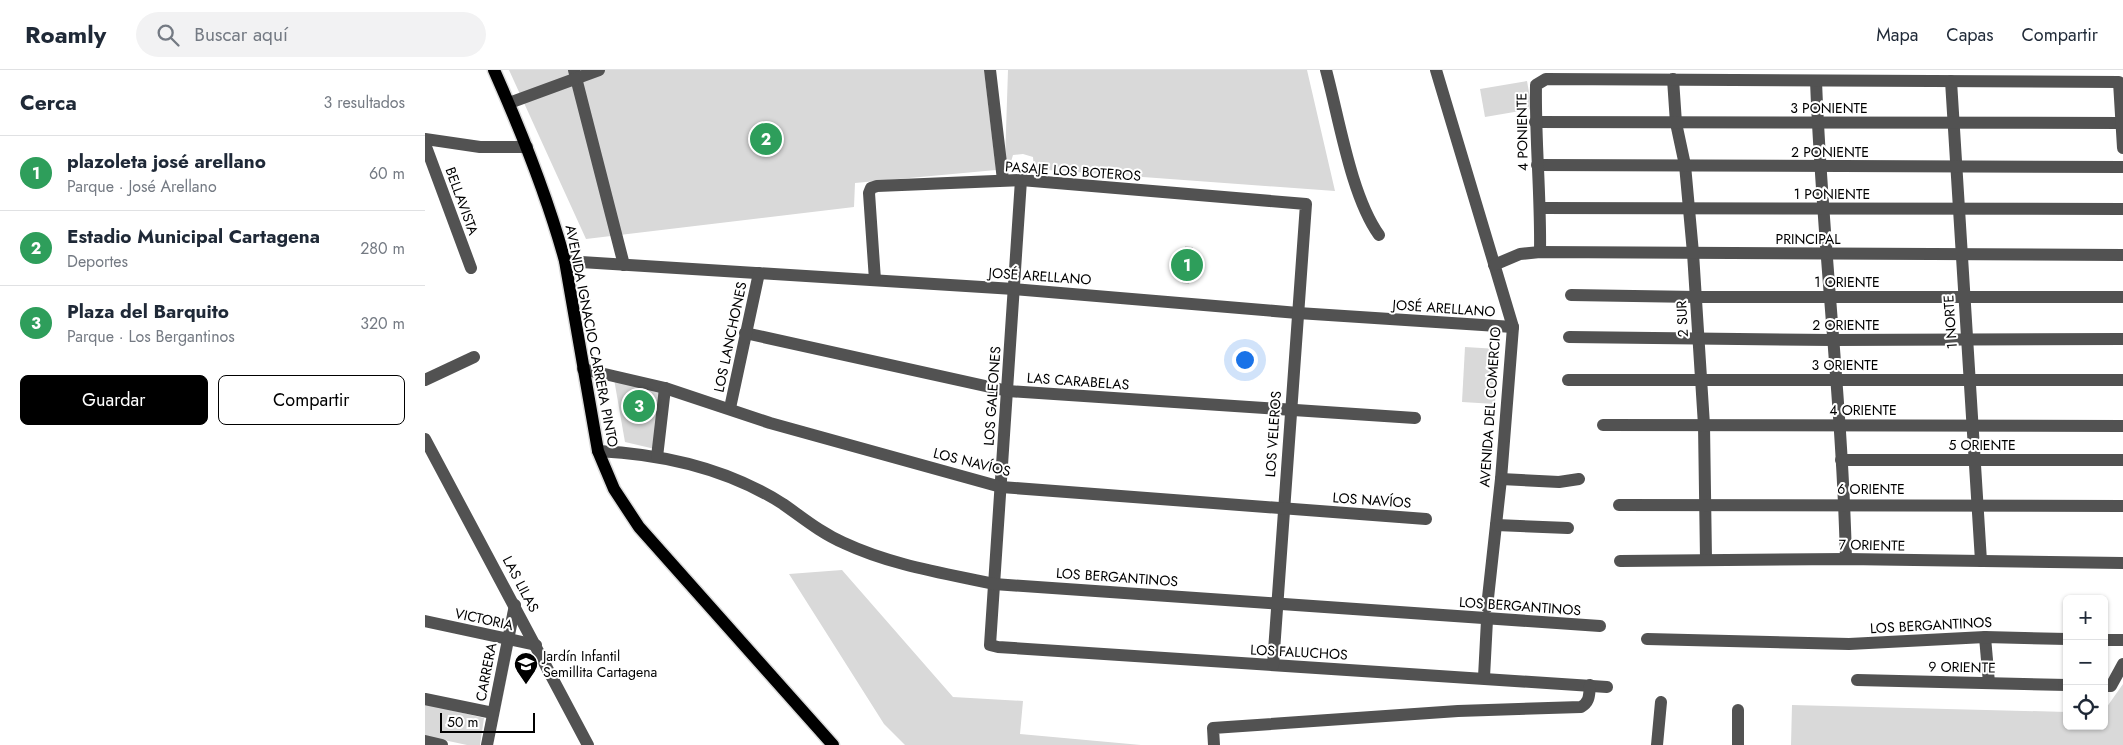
<!DOCTYPE html>
<html lang="es">
<head>
<meta charset="utf-8">
<style>
  body { margin:0; font-family:Jost,sans-serif; background:#f2f2f3; color:#1f2937 }
  .controls { position:absolute; right:15px; bottom:15px; display:grid; overflow:hidden; border-radius:8px; box-shadow:0 1px 4px #0004 }
  .controls button { width:45px; height:45px; display:grid; place-items:center; padding:0; border:0; border-bottom:1px solid #e0e1e3; background:#fff; color:#1f2937; font:25px sans-serif }
  .scale { position:absolute; left:15px; bottom:12px; width:95px; box-sizing:border-box; padding-left:5px; border:2px solid #000; border-top:0; font-size:14px; line-height:18px; white-space:nowrap; color:#000; -webkit-text-stroke:4px #fff; paint-order:stroke }
  .you { position:absolute; left:819px; top:289px; width:18px; height:18px; margin:-12px; border:4px solid #fff; border-radius:50%; background:#1a73e8; box-shadow:0 0 0 8px #1a73e833 }
  .badge { display:grid; place-items:center; width:32px; height:32px; border-radius:50%; background:#000; color:#fff; font-size:16px; font-weight:700 }
  .pin { position:absolute; translate:-50% -50%; border:2px solid #fff; box-shadow:0 1px 5px #0006 }
  .list { margin:0; padding:0; list-style:none }
  h2 { display:flex; justify-content:space-between; align-items:center; height:65px; margin:0; padding:0 20px; font-size:21px }
  h2 small { font-size:16px; font-weight:400; color:#747a83 }
  .list li { display:grid; grid-template-columns:32px 1fr auto; gap:15px; align-items:center; box-sizing:border-box; height:75px; padding:0 20px; border-top:1px solid #e0e1e3 }
  .list b { display:block; font-size:19px; white-space:nowrap }
  .list p { margin:0; font-size:16px; white-space:nowrap; color:#747a83 }
  .list em { font-size:16px; font-style:normal; color:#747a83 }
  .actions { display:flex; gap:10px; padding:15px 20px }
  .actions a { flex:1; padding:11px 0; border:1px solid #000; border-radius:8px; text-align:center; font-size:18px; color:#000 }
  .actions .main { background:#000; color:#fff }
  .icon { flex:none; width:28px; height:28px; fill:none; stroke:currentColor; stroke-width:2; stroke-linecap:round; stroke-linejoin:round }
  .map { position:relative; flex:none; width:1698px; height:675px; overflow:hidden }
  header { display:flex; align-items:center; gap:30px; box-sizing:border-box; height:70px; padding:0 25px; background:#fff; border-bottom:1px solid #e0e1e3 }
  header strong { font-size:24px }
  nav { display:flex; gap:28px; margin-inline-start:auto; font-size:18px }
  .search { width:350px; height:45px; background:#f2f2f3; display:flex; align-items:center; gap:12px; box-sizing:border-box; padding:0 18px; border-radius:28px; color:#747a83; font-size:19px }
  main { display:flex }
  aside { flex:1; background:#fff }
  .map>svg:first-child { display:block }
  .green { fill:#d9d9d9 }
  .lines { fill:none; stroke-linecap:round; stroke-linejoin:round }
  .major-casing { stroke:#dbdbdb; stroke-width:15 }
  .minor { stroke:#525252; stroke-width:12 }
  .major { stroke:#000; stroke-width:12 }
  .labels { text-anchor:middle; dominant-baseline:central; stroke-width:4; stroke-linejoin:round; paint-order:stroke }
  .street-label { font-size:14px; fill:#000; stroke:#fff }
  .poi-label { font-size:14px; fill:#000; stroke:#fff; text-anchor:start }
</style>
</head>
<body>
<header>
<strong>Roamly</strong>
<div class="search"><svg class="icon" aria-label="search" viewBox="0 0 24 24"><circle cx="10" cy="10" r="6"/><path d="M15 15l6 6"/></svg>Buscar aquí</div>
<nav><a>Mapa</a><a>Capas</a><a>Compartir</a></nav>
</header>
<main>
<aside>
<h2>Cerca<small>3 resultados</small></h2>
<ul class="list">
<li><span class="badge" style="background:#2e9e5b">1</span><div><b>plazoleta josé arellano</b><p>Parque · José Arellano</p></div><em>60 m</em></li>
<li><span class="badge" style="background:#2e9e5b">2</span><div><b>Estadio Municipal Cartagena</b><p>Deportes</p></div><em>280 m</em></li>
<li><span class="badge" style="background:#2e9e5b">3</span><div><b>Plaza del Barquito</b><p>Parque · Los Bergantinos</p></div><em>320 m</em></li>
</ul>
<div class="actions"><a class="main">Guardar</a><a>Compartir</a></div>
</aside>
<div class="map">
<svg width="1698" height="675" viewBox="0 0 1698 675">
  <rect width="100%" height="100%" fill="#fff"/>
  <g class="green">
    <polygon points="84,0 559,0 571,100 430,113 429,137 161,169"/>
    <polygon points="583,0 882,0 910,121 609,99 608,87 598,84 588,85 585,95 580,91"/>
    <polygon points="1102,11 1107,39 1060,47 1055,19"/>
    <polygon points="760,176 768,177 764,214 757,213"/>
    <polygon points="1040,277 1073,279 1070,334 1037,332"/>
    <polygon points="189,309 236,321 230,379 200,372"/>
    <polygon points="417,500 528,627 598,631 595,664 716,675 480,675 459,654 364,504"/>
    <polygon points="1698,614 1698,675 1366,675 1367,635 1642,642 1642,656 1679,656 1679,641"/>
    <polygon points="0,634 59,648 55,675 42,675 0,666"/>
  </g>
  <g class="lines">
    <g class="major-casing">
      <path id="major" d="M69,0C97,63 122,125 140,191L173,381L189,419L214,457L408,675"/>
    </g>
    <g class="minor">
      <polyline points="149,0 199,195"/>
      <polyline points="565,0 578,110"/>
      <path d="M901,0C914,48 926,126 954,165"/>
      <polyline points="1011,0 1088,257 1076,409 1062,537"/>
      <polyline points="1248,9 1251,53 1260,95 1268,183 1279,355 1281,489"/>
      <path d="M1391,11C1397,170 1417,329 1421,489"/>
      <polyline points="1526,11 1556,491"/>
      <polyline points="84,33 174,0"/>
      <polyline points="1110,52 1697,53"/>
      <polyline points="0,69 55,77 102,77"/>
      <polyline points="0,74 46,198"/>
      <polyline points="1112,95 1698,97"/>
      <polyline points="596,110 565,575 573,577 1182,617"/>
      <polyline points="1116,138 1698,139"/>
      <path d="M1115,182C1116,126 1110,71 1111,15L1121,9L1694,12L1698,78"/>
      <polyline points="140,191 589,219 873,243 1088,257"/>
      <polyline points="1069,195 1095,184 1115,182 1698,185"/>
      <polyline points="450,210 444,123 446,118 452,116 596,110 881,134 848,595"/>
      <polyline points="1146,225 1271,227 1698,227"/>
      <polyline points="320,263 583,321 990,348"/>
      <polyline points="1144,267 1407,270 1698,269"/>
      <polyline points="158,299 240,318 345,353 576,417 1001,449"/>
      <polyline points="0,310 49,287"/>
      <polyline points="1143,310 1698,310"/>
      <polyline points="305,338 334,203"/>
      <polyline points="1178,355 1698,356"/>
      <polyline points="0,369 163,675"/>
      <path d="M173,381C237,384 303,399 358,434C378,448 396,463 419,473C466,495 518,503 569,514L1175,556"/>
      <polyline points="232,387 240,318"/>
      <polyline points="1416,390 1698,390"/>
      <polyline points="1076,409 1134,412 1154,409"/>
      <polyline points="1194,435 1698,436"/>
      <polyline points="1071,455 1143,458"/>
      <polyline points="1195,491 1421,489 1698,493"/>
      <polyline points="0,551 111,575"/>
      <polyline points="1560,567 1564,613"/>
      <polyline points="1222,569 1424,574 1560,567 1642,569"/>
      <polyline points="1679,570 1698,570"/>
      <polyline points="1059,607 1062,550"/>
      <polyline points="1432,610 1642,615"/>
      <polyline points="1679,616 1686,616 1698,594"/>
      <polyline points="0,629 68,643"/>
      <polyline points="0,671 17,675"/>
      <polyline points="62,675 90,535"/>
      <path d="M789,675L788,658L1033,641L1156,637C1165,632 1164,625 1165,615"/>
      <polyline points="1232,675 1236,632"/>
      <polyline points="1313,675 1313,640"/>
    </g>
    <use href="#major" class="major"/>
  </g>
  <defs>
    <g id="school-pin" transform="scale(1.25)"><path d="M0 17L-7.5 6A9.5 9.5 0 1 1 7.5 6Z" fill="#000" stroke="#fff"/><path d="M0-5L7-2L0 1L-7-2ZM-4 1L0 2.5L4 1V4Q0 6-4 4Z" fill="#fff"/></g>
  </defs>
  <g fill-rule="evenodd">
    <use href="#school-pin" x="101" y="594"/>
  </g>
  <g class="labels">
    <g class="street-label">
      <text x="1404" y="38">3 PONIENTE</text>
      <text transform="translate(1097 62) rotate(-91)">4 PONIENTE</text>
      <text x="1405" y="82">2 PONIENTE</text>
      <text transform="translate(648 101) rotate(4)">PASAJE LOS BOTEROS</text>
      <text x="1407" y="124">1 PONIENTE</text>
      <text transform="translate(37 131) rotate(70)">BELLAVISTA</text>
      <text x="1383" y="169">PRINCIPAL</text>
      <text transform="translate(615 206) rotate(4)">JOSÉ ARELLANO</text>
      <text x="1422" y="212">1 ORIENTE</text>
      <text transform="translate(1019 238) rotate(4)">JOSÉ ARELLANO</text>
      <text transform="translate(1257 249) rotate(-93)">2 SUR</text>
      <text transform="translate(1525 252) rotate(-94)">1 NORTE</text>
      <text x="1421" y="255">2 ORIENTE</text>
      <text transform="translate(167 266) rotate(79)">AVENIDA IGNACIO CARRERA PINTO</text>
      <text transform="translate(305 267) rotate(-78)">LOS LANCHONES</text>
      <text x="1420" y="295">3 ORIENTE</text>
      <text transform="translate(653 311) rotate(4)">LAS CARABELAS</text>
      <text transform="translate(567 326) rotate(-86)">LOS GALEONES</text>
      <text transform="translate(1065 337) rotate(-86)">AVENIDA DEL COMERCIO</text>
      <text x="1438" y="340">4 ORIENTE</text>
      <text transform="translate(848 364) rotate(-86)">LOS VELEROS</text>
      <text x="1557" y="375">5 ORIENTE</text>
      <text transform="translate(547 392) rotate(14)">LOS NAVÍOS</text>
      <text x="1446" y="419">6 ORIENTE</text>
      <text transform="translate(947 430) rotate(4)">LOS NAVÍOS</text>
      <text transform="translate(1447 475) rotate(1)">7 ORIENTE</text>
      <text transform="translate(692 507) rotate(4)">LOS BERGANTINOS</text>
      <text transform="translate(96 514) rotate(62)">LAS LILAS</text>
      <text transform="translate(1095 536) rotate(4)">LOS BERGANTINOS</text>
      <text transform="translate(59 549) rotate(12)">VICTORIA</text>
      <text transform="translate(1506 555) rotate(-3)">LOS BERGANTINOS</text>
      <text transform="translate(874 582) rotate(3)">LOS FALUCHOS</text>
      <text transform="translate(1537 597) rotate(1)">9 ORIENTE</text>
      <text transform="translate(61 602) rotate(-79)">CARRERA</text>
    </g>
    <g class="poi-label">
      <text x="118" y="586">Jardín Infantil<tspan x="118" dy="16">Semillita Cartagena</tspan></text>
    </g>
  </g>
</svg>
<div class="controls">
<button>+</button>
<button>−</button>
<button><svg class="icon" aria-label="locate" viewBox="0 0 24 24"><circle cx="12" cy="12" r="6"/><path d="M12 2v4M12 18v4M2 12h4M18 12h4"/></svg></button>
</div>
<div class="scale">50 m</div>
<div class="you"></div>
<div class="pin badge" style="left:762px;top:195px;background:#2e9e5b">1</div>
<div class="pin badge" style="left:341px;top:69px;background:#2e9e5b">2</div>
<div class="pin badge" style="left:214px;top:336px;background:#2e9e5b">3</div>
</div>
</main>
</body>
</html>
